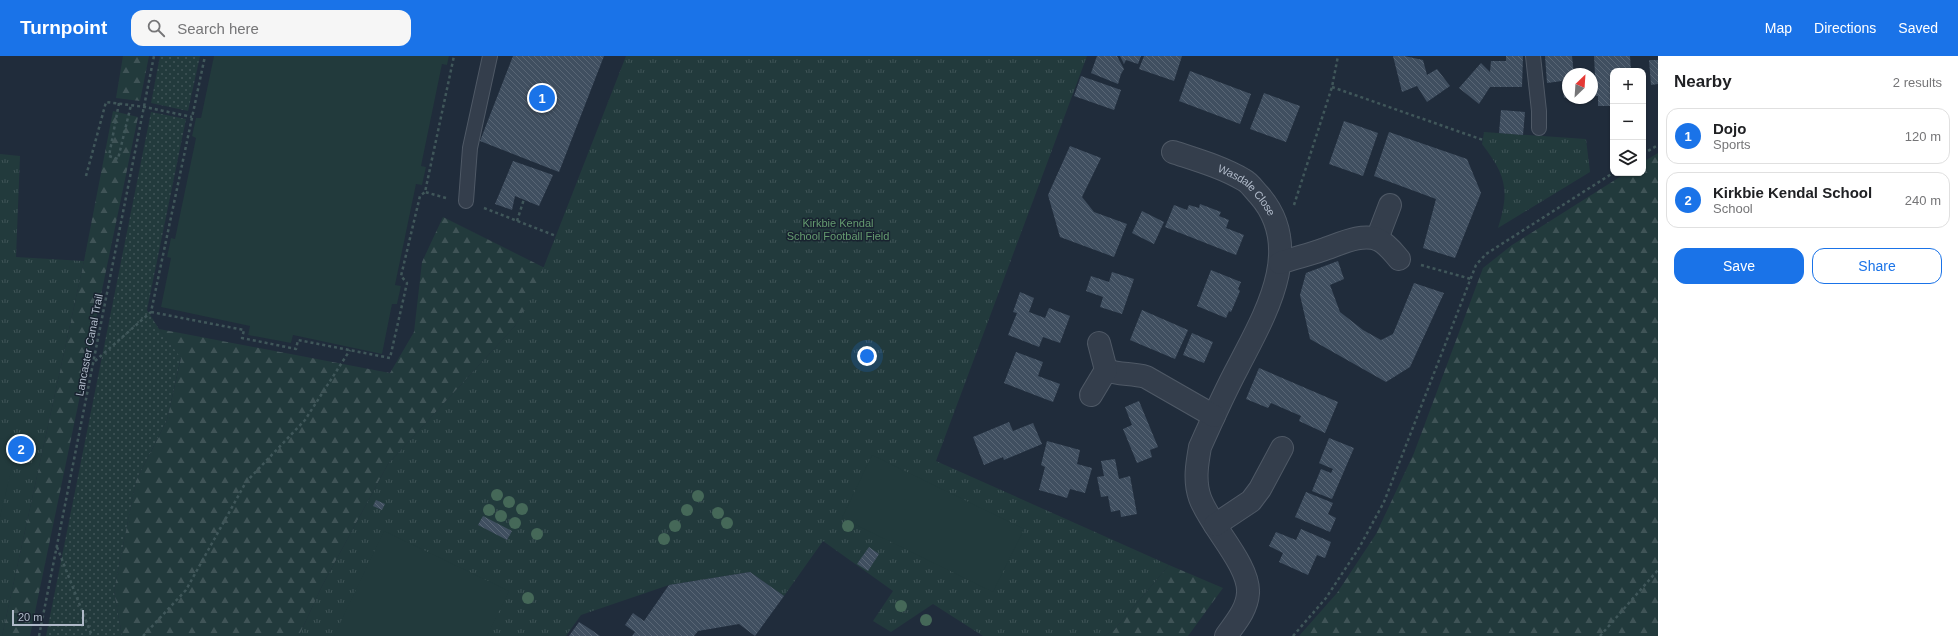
<!DOCTYPE html>
<html lang="en">
<head>
<meta charset="utf-8">
<style>
  body { margin:0; font-family:Arial,sans-serif; background:#f6f6f6; color:#202124 }
  .controls { position:absolute; right:12px; top:12px; display:grid; overflow:hidden; border-radius:8px; box-shadow:0 1px 3px #0004 }
  .controls button { width:36px; height:36px; display:grid; place-items:center; padding:0; border:0; border-bottom:1px solid #e0e0e0; background:#fff; color:#202124; font:20px sans-serif }
  .compass { position:absolute; left:1562px; top:12px; width:36px; height:36px; border-radius:50%; background:#fff; box-shadow:0 1px 3px #0004; rotate:25deg }
  .scale { position:absolute; left:12px; bottom:10px; width:72px; box-sizing:border-box; padding-left:4px; border:2px solid #afb9c8; border-top:0; font-size:11px; line-height:14px; white-space:nowrap; color:#afb9c8; -webkit-text-stroke:3px #192330; paint-order:stroke }
  .you { position:absolute; left:867px; top:300px; width:14px; height:14px; margin:-10px; border:3px solid #fff; border-radius:50%; background:#1a73e8; box-shadow:0 0 0 6px #1a73e833 }
  .badge { display:grid; place-items:center; width:26px; height:26px; border-radius:50%; background:#1a73e8; color:#fff; font-size:13px; font-weight:700 }
  .pin { position:absolute; translate:-50% -50%; border:2px solid #fff; box-shadow:0 1px 4px #0006 }
  .list { margin:0; padding:0; list-style:none }
  h2 { display:flex; justify-content:space-between; align-items:center; height:52px; margin:0; padding:0 16px; font-size:17px }
  h2 small { font-size:13px; font-weight:400; color:#757577 }
  .list li { display:grid; grid-template-columns:26px 1fr auto; gap:12px; align-items:center; box-sizing:border-box; height:56px; margin:0 8px 8px; padding:0 8px; border:1px solid #e0e0e0; border-radius:12px }
  .list b { display:block; font-size:15px; white-space:nowrap }
  .list p { margin:0; font-size:13px; white-space:nowrap; color:#757577 }
  .list em { font-size:13px; font-style:normal; color:#757577 }
  .actions { display:flex; gap:8px; padding:12px 16px }
  .actions a { flex:1; padding:9px 0; border:1px solid #1a73e8; border-radius:12px; text-align:center; font-size:14px; color:#1a73e8 }
  .actions .main { background:#1a73e8; color:#fff }
  .icon { flex:none; width:22px; height:22px; fill:none; stroke:currentColor; stroke-width:2; stroke-linecap:round; stroke-linejoin:round }
  .map { position:relative; flex:none; width:1658px; height:580px; overflow:hidden }
  header { display:flex; align-items:center; gap:24px; box-sizing:border-box; height:56px; padding:0 20px; background:#1a73e8; color:#fff }
  header strong { font-size:19px }
  nav { display:flex; gap:22px; margin-inline-start:auto; font-size:14px }
  .search { width:280px; height:36px; background:#f6f6f6; display:flex; align-items:center; gap:10px; box-sizing:border-box; padding:0 14px; border-radius:12px; color:#757577; font-size:15px }
  main { display:flex }
  aside { flex:1; background:#fff }
  .map>svg:first-child { display:block }
  .grass { fill:url(#grass-dots) }
  .forest { fill:url(#forest-firs) }
  .park { fill:url(#park-tufts) }
  .pitch { fill:#223a3c }
  .building { fill:url(#building-back-hatch) }
  .lines { fill:none; stroke-linecap:round; stroke-linejoin:round }
  .lane-casing { stroke:#4f5966; stroke-width:16 }
  .street-casing { stroke:#4f5966; stroke-width:24 }
  .path { stroke:#40575a; stroke-width:2.5; stroke-dasharray:3 3; stroke-linecap:butt }
  .lane { stroke:#343e4c; stroke-width:14 }
  .street { stroke:#343e4c; stroke-width:22 }
  .tree { fill:#456858 }
  .labels { text-anchor:middle; dominant-baseline:central; stroke-width:3; stroke-linejoin:round; paint-order:stroke }
  .street-label { font-size:11px; fill:#afb9c8; stroke:#192330 }
  .park-label { font-size:11px; fill:#649a6f; stroke:#192330 }
</style>
</head>
<body>
<header>
<strong>Turnpoint</strong>
<div class="search"><svg class="icon" aria-label="search" viewBox="0 0 24 24"><circle cx="10" cy="10" r="6"/><path d="M15 15l6 6"/></svg>Search here</div>
<nav><a>Map</a><a>Directions</a><a>Saved</a></nav>
</header>
<main>
<div class="map">
<svg width="1658" height="580" viewBox="0 0 1658 580">
  <defs>
    <pattern id="grass-dots" width="8" height="8" patternUnits="userSpaceOnUse"><rect width="8" height="8" fill="#223a3c"/><path d="M2 2h.1M6 6h.1" fill="none" stroke="#405457" stroke-width="1.8" stroke-linecap="round"/></pattern>
    <pattern id="forest-firs" width="22" height="20" patternUnits="userSpaceOnUse"><rect width="22" height="20" fill="#223a3c"/><path d="M5 1l3.5 6h-7zM16 11l3.5 6h-7z" fill="#405457"/></pattern>
    <pattern id="park-tufts" width="24" height="20" patternUnits="userSpaceOnUse"><rect width="24" height="20" fill="#223a3c"/><path d="M3 7l-1-3M5 7V3M7 7l1-3M15 17l-1-3M17 17v-4M19 17l1-3" fill="none" stroke="#405457"/></pattern>
    <pattern id="building-back-hatch" width="6" height="6" patternUnits="userSpaceOnUse"><rect width="6" height="6" fill="#404f60"/><path d="M-1 5l2 2M0 0l6 6M5-1l2 2" fill="none" stroke="#596675"/></pattern>
  </defs>
  <rect width="100%" height="100%" fill="#202c3b"/>
  <g class="grass">
    <polygon points="160,0 200,0 188,55 151,47"/>
    <polygon points="151,56 186,63 147,254 159,273 181,301 167,364 136,425 114,535 122,580 46,580"/>
  </g>
  <g class="forest">
    <polygon points="123,0 149,0 140,45 116,42"/>
    <polygon points="113,55 138,61 30,580 2,580 84,205"/>
    <polygon points="1658,97 1658,580 1299,580 1337,537 1376,478 1414,397 1483,212 1512,189 1626,117 1643,117 1643,106"/>
    <polygon points="443,161 545,212 538,230 515,270 388,408 321,532 299,580 122,580 114,535 136,425 167,364 181,302 159,273 390,317 414,276 422,206"/>
    <polygon points="1169,509 1223,532 1188,580 1104,580 1114,574"/>
  </g>
  <g class="park">
    <polygon points="626,0 1087,0 936,405 1169,509 1114,574 1104,580 983,580 933,548 891,576 873,565 893,535 823,485 784,540 750,516 669,529 581,559 566,580 299,580 321,532 388,408 515,270 534,236"/>
    <path d="M1484,76L1586,83L1590,116L1498,172C1510,135 1506,119 1482,88Z"/>
    <polygon points="0,98 20,100 16,201 84,205 2,580 0,580"/>
  </g>
  <g class="pitch">
    <polygon points="214,0 449,0 447,9 442,8 421,110 426,111 422,129 416,128 395,229 401,230 397,248 392,248 382,298 293,279 291,287 248,279 250,270 161,251 171,202 167,201 171,182 175,183 196,82 192,80 196,62 201,62"/>
    <polygon points="0,382 18,386 0,461"/>
    <polygon points="872,399 1024,473 993,536 842,462"/>
    <polygon points="384,475 509,535 487,580 334,580"/>
  </g>
  <g class="building">
    <polygon points="513,0 604,0 559,116 480,85"/>
    <polygon points="1097,0 1117,0 1124,13 1121,18 1118,28 1091,17"/>
    <polygon points="1120,0 1141,0 1138,8 1126,4 1124,8"/>
    <polygon points="1144,0 1182,0 1174,25 1139,13"/>
    <polygon points="1393,0 1404,0 1423,4 1427,19 1437,13 1450,30 1427,46 1417,30 1402,36"/>
    <polygon points="1506,0 1523,0 1522,31 1490,31 1479,48 1459,32 1481,7 1490,16 1491,5 1506,5"/>
    <polygon points="1545,0 1572,0 1574,18 1568,18 1568,41 1564,42 1562,25 1547,27"/>
    <polygon points="1594,0 1630,0 1631,15 1613,15 1613,50 1598,50 1598,40 1592,40 1592,19 1595,19"/>
    <polygon points="1649,4 1658,4 1658,28 1651,29"/>
    <polygon points="1190,15 1251,38 1240,68 1179,45"/>
    <polygon points="1081,20 1121,34 1114,54 1074,40"/>
    <polygon points="1264,37 1300,50 1286,86 1250,73"/>
    <polygon points="1501,54 1525,56 1523,79 1499,77"/>
    <polygon points="1344,65 1378,77 1363,120 1329,108"/>
    <polygon points="1389,76 1467,103 1481,137 1455,202 1423,192 1436,143 1374,120"/>
    <polygon points="1070,90 1101,102 1082,141 1094,156 1127,168 1114,201 1060,181 1048,139"/>
    <polygon points="513,105 553,119 539,150 515,140 512,154 495,148"/>
    <polygon points="1200,148 1221,156 1219,160 1229,164 1226,172 1244,179 1236,199 1165,171 1174,149 1187,154 1189,149 1199,152"/>
    <polygon points="1142,155 1164,166 1154,188 1132,177"/>
    <polygon points="1338,205 1344,223 1330,229 1340,256 1363,274 1381,284 1393,278 1414,227 1444,237 1410,311 1386,326 1310,283 1300,239 1306,217"/>
    <polygon points="1211,214 1241,226 1238,233 1240,235 1231,256 1229,255 1226,262 1197,250"/>
    <polygon points="1112,216 1134,223 1122,258 1100,251 1103,241 1086,235 1091,220 1109,226"/>
    <polygon points="1020,236 1034,242 1029,256 1045,262 1049,252 1070,260 1060,287 1043,281 1039,291 1008,279 1017,257 1013,256"/>
    <polygon points="1142,254 1188,274 1175,303 1130,284"/>
    <polygon points="1192,277 1213,286 1204,307 1183,299"/>
    <polygon points="1016,296 1043,306 1038,320 1060,328 1053,346 1004,327"/>
    <polygon points="1259,312 1338,346 1325,377 1299,365 1301,360 1271,347 1268,352 1246,343"/>
    <polygon points="1139,345 1158,391 1150,394 1152,401 1137,407 1123,373 1132,369 1125,351"/>
    <polygon points="1009,366 1013,375 1033,367 1042,388 1004,404 1003,401 984,409 973,381"/>
    <polygon points="1329,382 1354,392 1332,443 1312,435 1321,413 1331,417 1333,413 1319,407"/>
    <polygon points="1047,385 1080,394 1077,408 1092,412 1085,437 1070,433 1067,442 1039,434 1045,411 1041,409"/>
    <polygon points="1115,403 1119,423 1130,420 1137,458 1121,461 1120,454 1111,456 1108,440 1101,441 1097,421 1104,420 1101,405"/>
    <polygon points="1306,436 1333,447 1328,458 1336,462 1330,476 1295,461"/>
    <polygon points="376,444 385,448 382,454 373,450"/>
    <polygon points="483,460 512,475 507,484 478,469"/>
    <polygon points="1301,473 1331,486 1325,502 1317,499 1308,519 1279,506 1283,497 1269,490 1276,476 1296,484"/>
    <polygon points="869,491 879,498 868,515 857,508"/>
    <polygon points="750,516 784,540 755,580 739,568 698,575 694,580 632,580 635,576 625,569 633,557 644,565 669,529"/>
    <polygon points="579,566 590,573 600,580 569,580"/>
  </g>
  <g class="lines">
    <g class="lane-casing">
      <g id="lane">
        <polyline points="1533,0 1539,55 1539,72"/>
        <polyline points="466,145 470,92 490,0"/>
      </g>
    </g>
    <g class="street-casing">
      <g id="street">
        <path id="s1" d="M1173,96C1197,104 1222,111 1244,124C1250,127 1254,134 1259,139C1306,192 1264,260 1238,311C1224,337 1212,364 1200,391C1197,408 1194,425 1200,442C1210,470 1250,509 1248,537C1247,554 1235,567 1226,580"/>
        <polyline points="1377,183 1390,149"/>
        <path d="M1280,207C1294,202 1308,199 1322,194C1338,189 1362,176 1379,184C1387,188 1393,196 1399,203"/>
        <path d="M1106,314C1119,319 1132,317 1146,321L1214,360"/>
        <polyline points="1091,339 1106,314 1099,287"/>
        <polyline points="1215,469 1251,445 1260,433 1282,392"/>
      </g>
    </g>
    <g class="path">
      <polyline points="1332,31 1483,84"/>
      <polyline points="119,47 109,100 118,103 131,49"/>
      <polyline points="1643,98 1658,89"/>
      <polyline points="86,120 106,46 145,51 192,61"/>
      <polyline points="446,142 425,136 454,0"/>
      <polyline points="1294,149 1332,31 1338,0"/>
      <polyline points="484,152 556,180"/>
      <polyline points="517,165 524,143"/>
      <polyline points="1421,209 1471,223"/>
      <polyline points="151,256 244,274 242,282 296,293 298,284 390,302 407,227 401,220 420,140 425,136"/>
      <polyline points="95,305 151,256 205,0"/>
      <polyline points="57,491 92,580"/>
      <polyline points="39,580 154,0"/>
      <polyline points="143,580 186,534 246,426 305,364 350,294"/>
      <polyline points="1293,580 1326,542 1359,492 1384,446 1476,209 1486,198 1613,117"/>
      <polyline points="1600,580 1658,514"/>
    </g>
    <use href="#lane" class="lane"/>
    <use href="#street" class="street"/>
  </g>
  <g class="tree">
    <circle cx="497" cy="439" r="6"/>
    <circle cx="698" cy="440" r="6"/>
    <circle cx="509" cy="446" r="6"/>
    <circle cx="522" cy="453" r="6"/>
    <circle cx="489" cy="454" r="6"/>
    <circle cx="687" cy="454" r="6"/>
    <circle cx="718" cy="457" r="6"/>
    <circle cx="501" cy="460" r="6"/>
    <circle cx="515" cy="467" r="6"/>
    <circle cx="727" cy="467" r="6"/>
    <circle cx="675" cy="470" r="6"/>
    <circle cx="848" cy="470" r="6"/>
    <circle cx="537" cy="478" r="6"/>
    <circle cx="664" cy="483" r="6"/>
    <circle cx="528" cy="542" r="6"/>
    <circle cx="901" cy="550" r="6"/>
    <circle cx="926" cy="564" r="6"/>
  </g>
  <g class="labels">
    <g class="street-label">
      <text stroke="none"><textPath href="#s1" startOffset="85">Wasdale Close</textPath></text>
      <text transform="translate(89 289) rotate(-79)">Lancaster Canal Trail</text>
    </g>
    <g class="park-label">
      <text x="838" y="167">Kirkbie Kendal<tspan x="838" dy="13">School Football Field</tspan></text>
    </g>
  </g>
</svg>
<div class="controls">
<button>+</button>
<button>−</button>
<button><svg class="icon" aria-label="layers" viewBox="0 0 24 24"><path d="M12 4l9 5-9 5-9-5zM3 14l9 5 9-5"/></svg></button>
</div>
<svg class="compass" viewBox="-18 -18 36 36"><path d="M0-13l5 13h-10z" fill="#e53935"/><path d="M0 13l5-13h-10z" fill="#757577"/></svg>
<div class="scale">20 m</div>
<div class="you"></div>
<div class="pin badge" style="left:542px;top:42px">1</div>
<div class="pin badge" style="left:21px;top:393px">2</div>
</div>
<aside>
<h2>Nearby<small>2 results</small></h2>
<ul class="list">
<li><span class="badge">1</span><div><b>Dojo</b><p>Sports</p></div><em>120 m</em></li>
<li><span class="badge">2</span><div><b>Kirkbie Kendal School</b><p>School</p></div><em>240 m</em></li>
</ul>
<div class="actions"><a class="main">Save</a><a>Share</a></div>
</aside>
</main>
</body>
</html>
